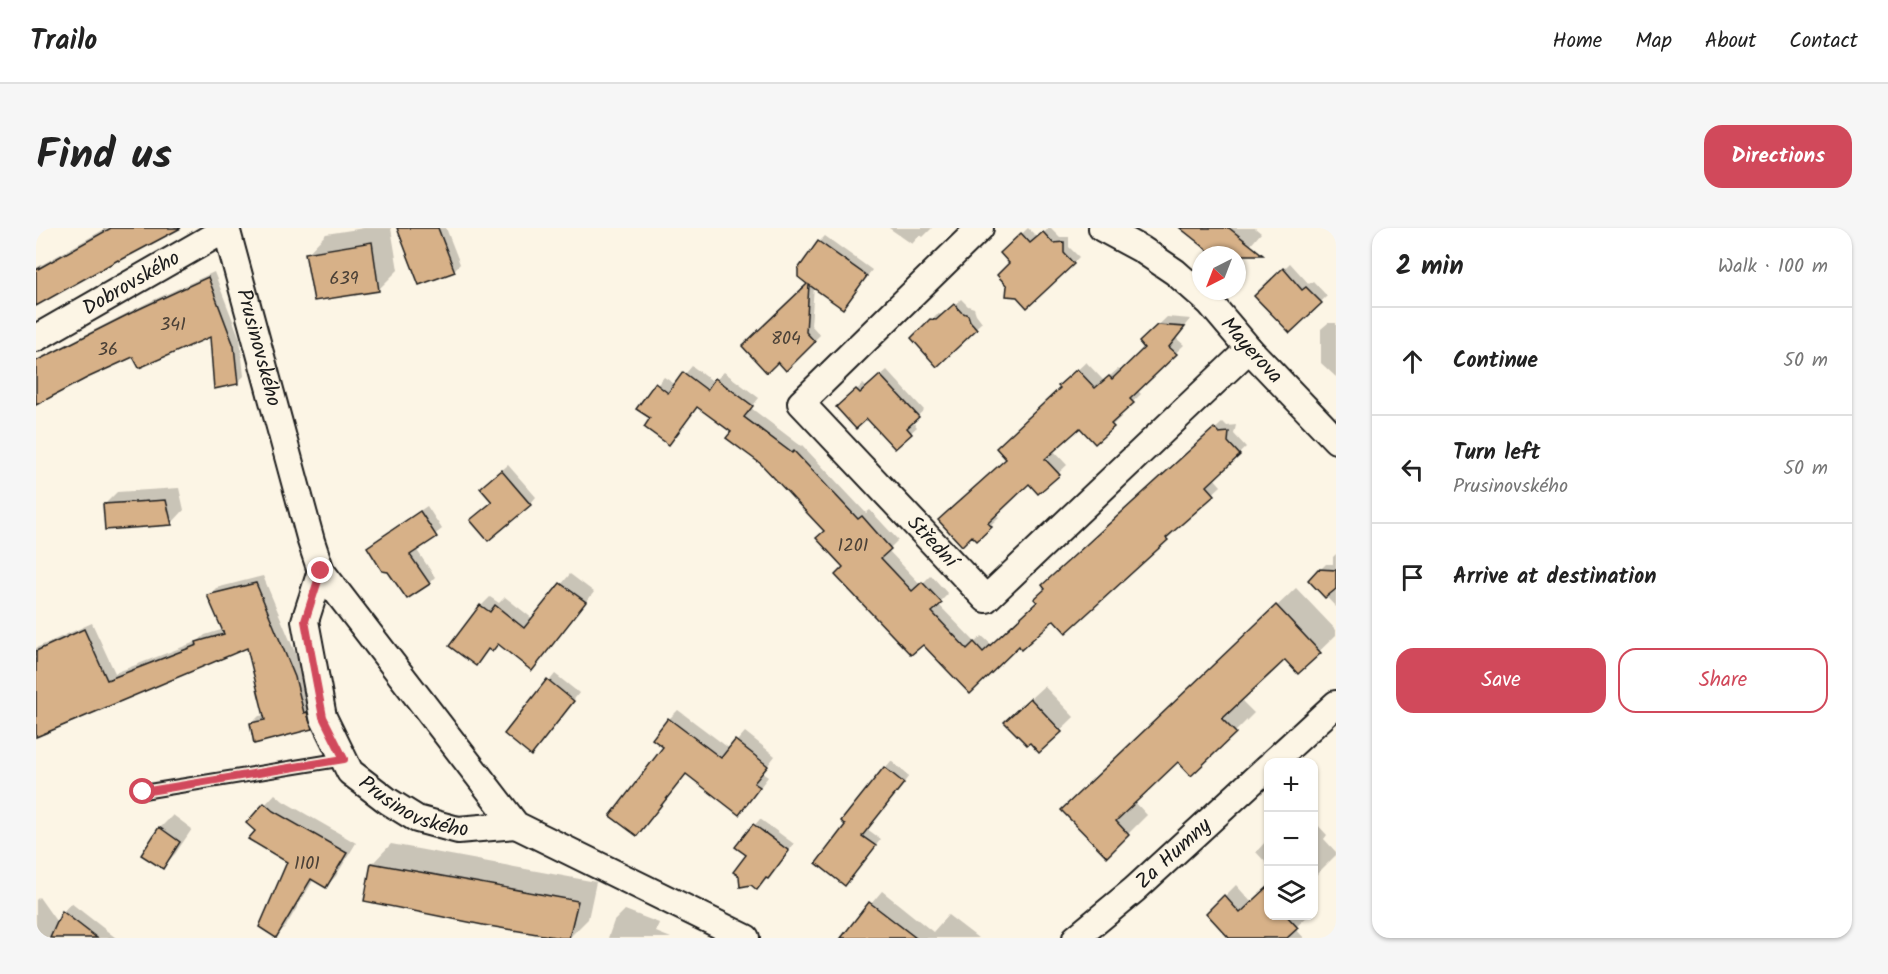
<!DOCTYPE html>
<html lang="en">
<head>
<meta charset="utf-8">
<style>
  body { margin:0; font-family:Kalam,sans-serif; background:#f6f6f6; color:#222 }
  .controls { position:absolute; right:18px; bottom:18px; display:grid; overflow:hidden; border-radius:12px; box-shadow:0 2px 4px #0004 }
  .controls button { width:54px; height:54px; display:grid; place-items:center; padding:0; border:0; border-bottom:2px solid #e0e0e0; background:#fff; color:#222; font:30px sans-serif }
  .compass { position:absolute; left:1156px; top:18px; width:54px; height:54px; border-radius:50%; background:#fff; box-shadow:0 2px 4px #0004; rotate:222deg }
  .stop { position:absolute; width:18px; height:18px; margin:-14px; border:4px solid #d1495b; border-radius:50%; background:#fff }
  .stop.end { background:#d1495b; border-color:#fff; box-shadow:0 2px 6px #0008 }
  .list { margin:0; padding:0; list-style:none }
  h2 { display:flex; justify-content:space-between; align-items:center; height:78px; margin:0; padding:0 24px; font-size:26px }
  h2 small { font-size:20px; font-weight:400; color:#767676 }
  .list li { display:grid; grid-template-columns:39px 1fr auto; gap:18px; align-items:center; box-sizing:border-box; height:108px; padding:0 24px; border-top:2px solid #e0e0e0 }
  .list b { display:block; font-size:22px; white-space:nowrap }
  .list p { margin:0; font-size:20px; white-space:nowrap; color:#767676 }
  .list em { font-size:20px; font-style:normal; color:#767676 }
  .actions { display:flex; gap:12px; padding:18px 24px }
  .actions a { flex:1; padding:14px 0; border:2px solid #d1495b; border-radius:18px; text-align:center; font-size:21px; color:#d1495b }
  .actions .main { background:#d1495b; color:#fff }
  .icon { flex:none; width:33px; height:33px; fill:none; stroke:currentColor; stroke-width:2; stroke-linecap:round; stroke-linejoin:round }
  .map { position:relative; flex:none; width:1300px; height:710px; overflow:hidden; border-radius:18px }
  header { display:flex; align-items:center; gap:36px; box-sizing:border-box; height:84px; padding:0 30px; background:#fff; border-bottom:2px solid #e0e0e0 }
  header strong { font-size:28px }
  nav { display:flex; gap:33px; margin-inline-start:auto; font-size:21px }
  .intro { display:flex; align-items:center; justify-content:space-between; box-sizing:border-box; height:144px; padding:0 36px }
  h1 { margin:0; font-size:42px }
  .button { padding:15px 27px; border-radius:18px; background:#d1495b; color:#fff; font-size:21px; font-weight:700 }
  main { display:flex; gap:36px; padding:0 36px }
  aside { flex:1; background:#fff; border-radius:18px; box-shadow:0 2px 4px #0004 }
  .map>svg:first-child { display:block }
  .shadow { fill:#0003 }
  .building { fill:#d7b188; stroke:#1c1c1c; stroke-width:1.5 }
  .lines { fill:none; stroke-linecap:round; stroke-linejoin:round }
  .lane-casing { stroke:#1c1c1c; stroke-width:16 }
  .street-casing { stroke:#1c1c1c; stroke-width:30 }
  .lane { stroke:#fcf5e5; stroke-width:12 }
  .street { stroke:#fcf5e5; stroke-width:26 }
  .route { stroke:#d1495b; stroke-width:8 }
  .labels { text-anchor:middle; dominant-baseline:central; stroke-width:4.5; stroke-linejoin:round; paint-order:stroke }
  .number-label { font-size:18px; fill:#4b4137 }
  .street-label { font-size:21px; fill:#1c1c1c; stroke:#fcf5e5 }
</style>
</head>
<body>
<header>
<strong>Trailo</strong>
<nav><a>Home</a><a>Map</a><a>About</a><a>Contact</a></nav>
</header>
<div class="intro"><h1>Find us</h1><a class="button">Directions</a></div>
<main>
<div class="map">
<svg width="1300" height="710" viewBox="0 0 1300 710">
  <rect width="100%" height="100%" fill="#fcf5e5"/>
  <filter id="ink" filterUnits="userSpaceOnUse"><feTurbulence type="fractalNoise" baseFrequency=".0167" numOctaves="2"/><feDisplacementMap in="SourceGraphic" scale="12" xChannelSelector="R" yChannelSelector="G"/><feConvolveMatrix kernelMatrix="1 2 1 2 8 2 1 2 1" color-interpolation-filters="sRGB"/></filter>
  <g filter="url(#ink)">
    <g class="shadow">
      <polygon points="67,0 139,0 0,76 0,40 67,2"/>
      <polygon points="328,0 355,0 362,42 343,61 271,26 290,6"/>
      <polygon points="362,0 410,0 424,36 418,42"/>
      <polygon points="853,0 896,0 887,9 884,7 876,16"/>
      <polygon points="992,0 1002,10 1013,0 1015,0 1024,9 1033,9 1033,19 1043,29 1037,35 975,35 966,25"/>
      <polygon points="1152,0 1219,0 1225,5 1201,33 1201,27 1181,27"/>
      <polygon points="789,8 836,42 807,79 778,59 775,97 784,107 750,141 742,132 773,55 783,14"/>
      <polygon points="1254,35 1273,56 1277,53 1291,68 1254,103 1220,68"/>
      <polygon points="178,44 204,111 208,148 202,154 176,107 98,127 0,175 0,132 111,75"/>
      <polygon points="925,71 932,78 938,80 940,86 946,94 901,136 877,110 902,86 908,87"/>
      <polygon points="1131,89 1155,91 1140,110 1148,117 1101,162 1105,166 1083,187 1085,189 1059,214 1044,198 1017,222 1031,237 1003,264 993,254 959,286 963,290 941,311 971,230 1033,150 1050,134 1068,153 1082,141 1085,144 1110,120 1105,114"/>
      <polygon points="1292,95 1300,95 1300,149 1285,135 1285,101"/>
      <polygon points="656,138 678,154 688,144 723,170 715,180 765,218 766,217 830,285 834,282 862,312 852,322 885,357 895,347 912,366 902,376 939,414 946,408 956,417 1003,374 1015,350 1187,194 1191,198 1200,197 1198,206 1210,219 1178,250 1185,258 1137,302 1138,304 1131,311 1030,403 1018,390 983,416 934,464 887,415 809,339 790,303 697,204 662,178 633,215 616,190 603,180 628,149 640,157"/>
      <polygon points="851,142 888,182 876,193 881,199 859,219 831,189 802,179 827,156 831,160"/>
      <polygon points="472,237 500,269 494,276 457,273 452,254"/>
      <polygon points="143,260 148,282 135,296 68,277 81,264"/>
      <polygon points="391,278 406,301 380,321 399,349 393,355 353,342 333,319 339,313"/>
      <polygon points="1300,326 1300,379 1274,352 1290,336 1297,336 1297,329"/>
      <polygon points="534,346 558,364 505,432 463,415 453,421 440,436 415,418 445,378 454,369 463,375 469,369 497,391"/>
      <polygon points="227,348 266,441 283,492 276,500 215,496 223,488 229,487 212,418 0,508 0,420 56,395 79,445 162,413 169,407 188,401 173,367 180,360"/>
      <polygon points="1260,360 1300,402 1300,407 1262,444 1249,430 1205,472 1218,485 1199,504 1142,532 1099,574 1111,587 1071,627 1046,563"/>
      <polygon points="519,446 543,465 501,519 470,506"/>
      <polygon points="1008,458 1038,489 1003,523 983,481"/>
      <polygon points="642,482 694,521 709,504 739,528 726,545 732,549 711,576 651,544 610,597 601,606 630,519 633,491"/>
      <polygon points="855,533 873,548 831,601 845,611 815,649 811,597 807,593"/>
      <polygon points="239,566 247,573 320,615 300,648 290,658 278,651 250,698 240,708 253,634 212,595"/>
      <polygon points="137,587 156,601 139,626 126,639 124,600"/>
      <polygon points="724,591 758,616 738,643 701,618"/>
      <polygon points="1278,593 1291,607 1288,611 1300,624 1300,627 1278,649"/>
      <polygon points="1232,611 1232,637 1220,624"/>
      <polygon points="355,616 560,654 552,691 533,710 336,636"/>
      <polygon points="1200,657 1216,675 1232,688 1272,688 1259,700 1268,710 1195,710 1172,685"/>
      <polygon points="846,663 897,704 912,687 942,710 823,710 813,702"/>
      <polygon points="3,669 20,693 24,691 27,684 35,675 80,710 0,710 0,672"/>
      <polygon points="589,682 623,695 620,704 635,710 572,710 578,693"/>
    </g>
    <g class="building">
      <polygon points="75,0 145,0 83,33 82,32 0,78 0,42"/>
      <polygon points="361,0 402,0 419,44 383,57"/>
      <polygon points="1144,0 1193,0 1227,27 1178,27"/>
      <polygon points="1007,4 1017,15 1028,14 1028,25 1038,36 991,80 981,69 970,68 971,58 961,47 973,35 964,25 985,5 994,15"/>
      <polygon points="782,13 831,48 807,81 773,57 770,104 779,114 750,143 742,134 731,145 706,118 771,56 762,49 762,41"/>
      <polygon points="336,14 343,63 278,73 269,25"/>
      <polygon points="1247,40 1266,62 1270,59 1286,75 1254,105 1218,68"/>
      <polygon points="172,49 198,118 202,156 178,161 174,109 103,140 97,129 51,150 0,177 0,133 103,81"/>
      <polygon points="918,76 925,84 932,87 934,93 941,101 901,139 875,110 894,91 900,92"/>
      <polygon points="1121,97 1149,99 1133,119 1141,126 1094,171 1098,175 1075,196 1078,199 1059,216 1044,200 1009,231 1024,247 1002,266 993,256 952,295 956,299 941,313 936,308 926,318 902,292 970,231 960,220 1024,160 1022,158 1041,141 1059,160 1073,148 1076,151 1108,120 1103,114"/>
      <polygon points="647,144 671,162 679,150 717,178 708,189 756,225 758,223 822,291 826,288 855,321 845,330 876,363 886,354 906,375 896,384 931,421 938,414 947,424 1001,374 998,371 1009,361 1006,357 1178,200 1183,205 1193,204 1192,214 1204,227 1171,258 1179,267 1130,310 1132,312 1030,405 1018,392 985,422 983,418 934,466 887,417 875,427 799,347 807,339 780,310 788,303 725,236 690,210 695,204 661,179 633,217 608,199 614,190 600,181 619,155 632,165"/>
      <polygon points="844,147 883,189 871,200 876,206 859,221 831,191 820,201 800,179 820,161 824,165"/>
      <polygon points="465,242 495,277 452,313 434,292 456,274 444,260"/>
      <polygon points="130,272 136,297 69,302 67,276"/>
      <polygon points="384,283 401,309 374,327 394,356 371,371 352,344 346,343 331,319"/>
      <polygon points="1282,341 1300,342 1300,361 1289,370 1272,352"/>
      <polygon points="220,355 259,449 268,485 271,484 276,501 218,516 214,495 229,492 211,420 0,509 0,423 48,401 71,452 161,417 160,414 188,406 171,367"/>
      <polygon points="524,355 550,374 496,443 462,416 456,424 452,421 440,438 413,418 444,377 454,384 459,377 488,400"/>
      <polygon points="1240,377 1285,425 1262,446 1249,432 1186,491 1200,505 1155,548 1142,534 1080,593 1093,607 1071,629 1025,582"/>
      <polygon points="511,451 538,473 495,528 468,506"/>
      <polygon points="994,470 1026,504 1003,525 994,515 991,517 968,494"/>
      <polygon points="632,490 685,530 699,512 732,538 718,555 724,559 703,587 650,546 601,608 574,588 627,519 616,511"/>
      <polygon points="848,539 868,555 826,608 840,618 809,658 780,635 809,597 805,593"/>
      <polygon points="228,575 237,583 311,625 290,660 275,651 240,710 223,699 251,634 212,611 219,603 210,595"/>
      <polygon points="717,596 753,623 732,651 730,650 721,662 715,657 704,659 703,648 697,644 710,627 699,619"/>
      <polygon points="123,599 144,614 127,641 105,627"/>
      <polygon points="335,635 542,673 533,710 525,710 447,697 328,673"/>
      <polygon points="1233,658 1233,687 1250,687 1262,700 1251,710 1193,710 1170,685 1188,667 1204,685"/>
      <polygon points="833,674 880,710 805,710"/>
      <polygon points="26,683 61,710 14,710"/>
    </g>
    <g class="lines">
      <g class="lane-casing">
        <polyline id="lane" points="107,564 308,531"/>
      </g>
      <g class="street-casing">
        <g id="street">
          <path id="s1" d="M190,0L275,313L285,343L480,597L710,710"/>
          <path id="s2" d="M944,0L765,175L950,371L1213,121"/>
          <path id="s3" d="M1066,0L1105,21L1139,44L1174,75L1213,121L1300,212"/>
          <path id="s4" d="M0,110L190,1"/>
          <path id="s5" d="M285,343L269,393L287,489L314,544L352,573L381,591L422,602L480,597"/>
          <polyline points="1237,534 1300,476"/>
          <path id="s6" d="M1040,710L1098,662L1232,539"/>
        </g>
      </g>
      <use href="#lane" class="lane"/>
      <use href="#street" class="street"/>
    </g>
  </g>
  <g class="lines" filter="url(#ink)">
    <polyline class="route" points="107,564 308,531 287,489 269,393 285,343"/>
  </g>
  <g class="labels">
    <g class="number-label">
      <text x="308" y="51">639</text>
      <text x="137" y="97">341</text>
      <text x="750" y="111">804</text>
      <text x="72" y="122">36</text>
      <text x="817" y="318">1201</text>
      <text x="271" y="636">1101</text>
    </g>
    <g class="street-label">
      <text stroke="none"><textPath href="#s4" startOffset="110">Dobrovského</textPath></text>
      <text stroke="none"><textPath href="#s1" startOffset="124">Prusinovského</textPath></text>
      <text stroke="none"><textPath href="#s3" startOffset="195">Mayerova</textPath></text>
      <text stroke="none"><textPath href="#s2" startOffset="441">Střední</textPath></text>
      <text stroke="none"><textPath href="#s5" startOffset="286">Prusinovského</textPath></text>
      <text stroke="none"><textPath href="#s6" startOffset="129">Za Humny</textPath></text>
    </g>
  </g>
</svg>
<div class="controls">
<button>+</button>
<button>−</button>
<button><svg class="icon" aria-label="layers" viewBox="0 0 24 24"><path d="M12 4l9 5-9 5-9-5zM3 14l9 5 9-5"/></svg></button>
</div>
<svg class="compass" viewBox="-18 -18 36 36"><path d="M0-13l5 13h-10z" fill="#e53935"/><path d="M0 13l5-13h-10z" fill="#767676"/></svg>
<div class="stop" style="left:107px;top:564px"></div>
<div class="stop end" style="left:285px;top:343px"></div>
</div>
<aside>
<h2>2 min<small>Walk · 100 m</small></h2>
<ul class="list">
<li><svg class="icon" aria-label="ahead" viewBox="0 0 24 24"><path d="M12 20V5M6 11l6-6 6 6"/></svg><div><b>Continue</b></div><em>50 m</em></li>
<li><svg class="icon" aria-label="left" viewBox="0 0 24 24"><path d="M17 20v-9H6M10 6l-5 5 5 5"/></svg><div><b>Turn left</b><p>Prusinovského</p></div><em>50 m</em></li>
<li><svg class="icon" aria-label="arrive" viewBox="0 0 24 24"><path d="M6 21V4h12l-3 4 3 4H6"/></svg><div><b>Arrive at destination</b></div></li>
</ul>
<div class="actions"><a class="main">Save</a><a>Share</a></div>
</aside>
</main>
</body>
</html>
